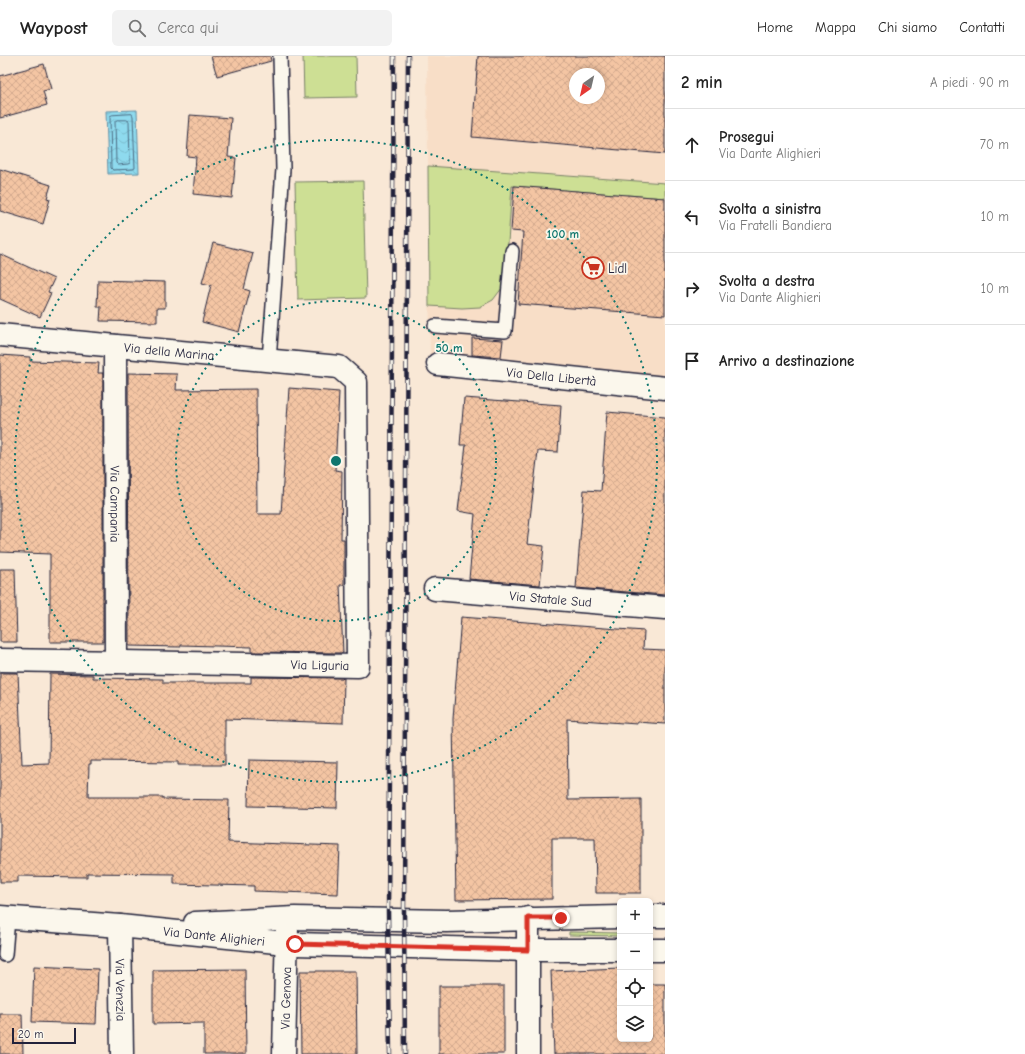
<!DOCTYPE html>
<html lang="it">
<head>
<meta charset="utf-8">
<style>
  body { margin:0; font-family:"Comic Neue",sans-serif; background:#f2f2f2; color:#222 }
  .controls { position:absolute; right:12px; bottom:12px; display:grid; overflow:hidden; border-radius:6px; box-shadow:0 2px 6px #0003 }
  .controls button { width:36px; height:36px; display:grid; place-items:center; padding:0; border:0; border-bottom:1px solid #e0e0e0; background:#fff; color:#222; font:20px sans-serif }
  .compass { position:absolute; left:569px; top:12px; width:36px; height:36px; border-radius:50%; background:#fff; box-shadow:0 2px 6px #0003; rotate:214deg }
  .scale { position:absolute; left:12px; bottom:10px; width:64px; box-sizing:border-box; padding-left:4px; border:2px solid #22223b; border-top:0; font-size:11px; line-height:14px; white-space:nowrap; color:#22223b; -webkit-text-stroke:3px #fbf7ec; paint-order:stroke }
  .stop { position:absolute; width:12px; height:12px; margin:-9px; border:3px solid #d93025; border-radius:50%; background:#fff }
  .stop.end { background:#d93025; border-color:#fff; box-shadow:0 1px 4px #0008 }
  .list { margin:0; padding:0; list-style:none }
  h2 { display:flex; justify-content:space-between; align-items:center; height:52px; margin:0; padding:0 16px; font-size:17px }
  h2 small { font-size:13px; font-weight:400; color:#767676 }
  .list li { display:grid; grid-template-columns:26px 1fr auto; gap:12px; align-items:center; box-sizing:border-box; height:72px; padding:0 16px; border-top:1px solid #e0e0e0 }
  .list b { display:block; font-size:15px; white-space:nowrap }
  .list p { margin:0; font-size:13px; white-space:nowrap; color:#767676 }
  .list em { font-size:13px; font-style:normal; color:#767676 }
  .icon { flex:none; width:22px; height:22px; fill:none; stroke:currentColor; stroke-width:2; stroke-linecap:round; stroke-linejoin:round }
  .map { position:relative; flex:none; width:665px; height:998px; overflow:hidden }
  header { display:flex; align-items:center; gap:24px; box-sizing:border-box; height:56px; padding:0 20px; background:#fff; border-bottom:1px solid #e0e0e0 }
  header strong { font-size:19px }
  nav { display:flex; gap:22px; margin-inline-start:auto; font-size:14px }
  .search { width:280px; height:36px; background:#f2f2f2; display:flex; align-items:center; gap:10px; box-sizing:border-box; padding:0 14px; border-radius:6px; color:#767676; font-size:15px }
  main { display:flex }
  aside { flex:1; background:#fff }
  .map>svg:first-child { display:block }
  .built { fill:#f8dec7; fill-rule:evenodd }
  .grass { fill:url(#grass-tufts); stroke:#788068 }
  .garden { fill:#cddf94; stroke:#788068 }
  .water { fill:url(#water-waves); stroke:#6390a6 }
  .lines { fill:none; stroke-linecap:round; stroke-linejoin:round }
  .shore { stroke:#4d6c83; stroke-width:1 }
  .building { fill:url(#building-cross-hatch); stroke:#22223b; fill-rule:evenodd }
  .service-casing { stroke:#22223b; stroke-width:16 }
  .minor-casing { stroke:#22223b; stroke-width:25 }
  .service { stroke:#fbf7ec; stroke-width:13 }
  .minor { stroke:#fbf7ec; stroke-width:22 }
  .rail-casing { stroke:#22223b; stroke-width:4.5 }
  .rail { stroke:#fbf7ec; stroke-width:3; stroke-dasharray:9; stroke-linecap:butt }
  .route { stroke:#d93025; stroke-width:5 }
  .ring { fill:none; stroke:#0f766e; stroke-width:2; stroke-dasharray:2 4 }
  .labels { text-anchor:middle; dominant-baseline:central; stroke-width:3.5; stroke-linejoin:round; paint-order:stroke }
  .poi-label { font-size:13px; fill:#22223b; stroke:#fbf7ec; text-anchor:start }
  .street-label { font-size:13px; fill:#22223b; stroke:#fbf7ec }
  .centre { fill:#0f766e; stroke:#fbf7ec; stroke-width:2 }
  .ring-label { font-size:12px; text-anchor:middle; font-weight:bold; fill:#0f766e; stroke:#fbf7ec; stroke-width:3.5; stroke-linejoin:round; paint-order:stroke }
</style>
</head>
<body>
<header>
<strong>Waypost</strong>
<div class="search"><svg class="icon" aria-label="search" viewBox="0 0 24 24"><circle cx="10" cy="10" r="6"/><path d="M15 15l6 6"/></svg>Cerca qui</div>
<nav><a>Home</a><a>Mappa</a><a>Chi siamo</a><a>Contatti</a></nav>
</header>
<main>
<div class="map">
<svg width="665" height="998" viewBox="0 0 665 998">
  <defs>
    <pattern id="grass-tufts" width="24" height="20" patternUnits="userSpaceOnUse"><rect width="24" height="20" fill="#cddf94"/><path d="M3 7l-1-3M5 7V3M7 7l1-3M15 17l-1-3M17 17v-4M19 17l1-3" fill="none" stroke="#b0bf80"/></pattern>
    <pattern id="water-waves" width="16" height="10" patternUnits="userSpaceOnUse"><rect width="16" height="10" fill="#8edaee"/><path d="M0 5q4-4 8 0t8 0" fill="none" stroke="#7abbcd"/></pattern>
    <pattern id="building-cross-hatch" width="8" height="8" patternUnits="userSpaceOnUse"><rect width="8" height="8" fill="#f4c5a3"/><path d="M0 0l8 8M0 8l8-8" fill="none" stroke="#d1a98d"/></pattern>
  </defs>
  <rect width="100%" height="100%" fill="#f9e8d6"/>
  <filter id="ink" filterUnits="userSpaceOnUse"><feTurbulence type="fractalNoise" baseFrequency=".025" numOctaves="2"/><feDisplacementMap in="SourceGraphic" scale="8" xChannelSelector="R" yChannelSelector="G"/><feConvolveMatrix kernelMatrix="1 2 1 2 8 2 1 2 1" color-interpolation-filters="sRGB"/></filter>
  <g filter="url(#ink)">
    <path class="built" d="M427,0H665V326L430,304ZM575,18H599V42H575Z"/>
    <polygon class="grass" points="569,876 620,877 620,880 569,879"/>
    <g class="garden">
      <polygon points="303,0 356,0 357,41 304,42"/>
      <polygon points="428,110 665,127 665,142 512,130 506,215 502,232 493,244 480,251 462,252 429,250"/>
      <polygon points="363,125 366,242 298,244 295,126"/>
    </g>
    <polygon class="water" points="137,54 139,117 108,118 106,55"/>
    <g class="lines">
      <g class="shore">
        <polygon points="132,58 133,60 135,112 133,113 113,114 111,112 110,60 112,59"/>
        <polygon points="127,64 129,65 130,107 128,108 118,109 116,107 115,65 117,64"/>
      </g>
    </g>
    <g class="building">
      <polygon points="211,0 270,0 271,5 217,20"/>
      <path d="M478,0H665V98L472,81ZM575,18H599V42H575Z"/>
      <polygon points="44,8 51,33 43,35 47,49 0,62 0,20"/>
      <polygon points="190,59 231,62 228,101 236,102 232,142 193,138 196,101 187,100"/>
      <polygon points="0,113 51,129 47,142 50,143 43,168 0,155"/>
      <polygon points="514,130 665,142 665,259 518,248 523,176 511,175"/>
      <polygon points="213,187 253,197 244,233 250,235 239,276 202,266 211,229 202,227"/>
      <polygon points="0,198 54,223 48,236 51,237 40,261 0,243"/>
      <polygon points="98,224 165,226 165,252 157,252 157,266 100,265 101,251 97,251"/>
      <polygon points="472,282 503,284 501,301 472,299"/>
      <polygon points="0,299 30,301 30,305 99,307 98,317 103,317 103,586 50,586 50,498 0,496"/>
      <polygon points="128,317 177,318 176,334 256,333 257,458 281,458 289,332 339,336 335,414 342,415 341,483 344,483 344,529 340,529 343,597 252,596 252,591 181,589 181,591 129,590"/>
      <polygon points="464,342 561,349 558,396 538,395 527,488 544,490 540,529 469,523 475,458 458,455 466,389 460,389"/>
      <polygon points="607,356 665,361 665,539 576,532 584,434 601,435"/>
      <polygon points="0,513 15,513 17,586 0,586"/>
      <polygon points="461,561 644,575 643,593 665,594 665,668 637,666 637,668 567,663 568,744 641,743 641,837 596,837 595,782 552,782 552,843 456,844 453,663"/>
      <polygon points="0,617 18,617 22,708 49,707 50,618 93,619 93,622 163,623 163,627 251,627 251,621 344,622 343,667 225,663 225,709 178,709 178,706 91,705 91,708 89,708 88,741 163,741 163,743 229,744 228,786 340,790 338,838 254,835 254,830 174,828 174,818 87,817 87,821 18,820 18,826 0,826"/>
      <polygon points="249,704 338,706 337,752 248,750"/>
      <polygon points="34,910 98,913 96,968 32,966"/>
      <polygon points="620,912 620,983 650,983 650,928 665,928 665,998 554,998 551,915"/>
      <polygon points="245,913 246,998 204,998 204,967 153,968 153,914"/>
      <polygon points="300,915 356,915 357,998 301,998"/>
      <rect x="439" y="930" width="65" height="68"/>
      <polygon points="0,958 22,958 23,998 0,998"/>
    </g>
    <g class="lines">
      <g class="service-casing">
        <g id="service">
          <polyline points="435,270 505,275 512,195"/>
          <polyline points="269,304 283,113 280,0"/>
          <polyline points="5,899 8,862"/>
        </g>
      </g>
      <g class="minor-casing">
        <g id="minor">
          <path id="s1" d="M0,279L339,311L356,326L358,610L0,604"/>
          <path id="s2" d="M115,290L116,606"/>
          <path id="s3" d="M438,308L665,332"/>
          <path id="s4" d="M435,533L665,552"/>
          <polyline points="650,860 665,860"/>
          <path id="s5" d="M0,861L120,870L295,888L528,894H620"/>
          <polyline points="195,867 295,862 446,865 620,861"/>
          <path id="s6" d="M120,870L122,998"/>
          <polyline points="650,894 665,894"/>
          <path id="s7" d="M284,998L287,871"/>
          <polyline points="528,998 528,862"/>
        </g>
      </g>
      <use href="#service" class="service"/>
      <use href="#minor" class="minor"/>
      <g class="rail-casing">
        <g id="rail">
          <polyline points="390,998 388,855 394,0"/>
          <polyline points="405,998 404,855 408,0"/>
        </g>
      </g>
      <use href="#rail" class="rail"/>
    </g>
  </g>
  <g class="lines" filter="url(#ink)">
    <polyline class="route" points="295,888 528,894 528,862 561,862"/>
  </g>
  <g class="ring">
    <circle cx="336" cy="405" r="160"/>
    <circle cx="336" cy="405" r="321"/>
  </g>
  <defs>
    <g id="supermarket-ring" transform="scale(1.15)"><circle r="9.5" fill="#fbf7ec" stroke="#c8321e" stroke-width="1.5"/><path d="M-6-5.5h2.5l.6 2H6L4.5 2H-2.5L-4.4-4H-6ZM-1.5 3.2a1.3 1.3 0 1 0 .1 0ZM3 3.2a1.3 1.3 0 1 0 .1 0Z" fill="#c8321e"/></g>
  </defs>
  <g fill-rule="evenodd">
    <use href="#supermarket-ring" x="593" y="212"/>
  </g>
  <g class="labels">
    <g class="poi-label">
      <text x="608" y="212">Lidl</text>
    </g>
    <g class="street-label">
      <text stroke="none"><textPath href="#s1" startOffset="170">Via della Marina</textPath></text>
      <text stroke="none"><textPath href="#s3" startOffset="114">Via Della Libertà</textPath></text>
      <text stroke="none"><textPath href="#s2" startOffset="158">Via Campania</textPath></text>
      <text stroke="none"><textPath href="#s4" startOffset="116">Via Statale Sud</textPath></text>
      <text transform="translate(320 609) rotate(1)">Via Liguria</text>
      <text stroke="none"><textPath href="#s5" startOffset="215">Via Dante Alighieri</textPath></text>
      <text stroke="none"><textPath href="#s6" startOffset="64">Via Venezia</textPath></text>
      <text stroke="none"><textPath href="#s7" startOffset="56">Via Genova</textPath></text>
    </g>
  </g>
  <circle cx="336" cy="405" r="6" class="centre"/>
  <g class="ring-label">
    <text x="563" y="182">100 m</text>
    <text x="449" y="296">50 m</text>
  </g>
</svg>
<div class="controls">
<button>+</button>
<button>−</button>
<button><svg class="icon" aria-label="locate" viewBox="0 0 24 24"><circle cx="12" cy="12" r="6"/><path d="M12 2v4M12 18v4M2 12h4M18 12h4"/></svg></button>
<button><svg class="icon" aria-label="layers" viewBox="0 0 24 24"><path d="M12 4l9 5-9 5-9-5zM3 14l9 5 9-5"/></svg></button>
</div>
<svg class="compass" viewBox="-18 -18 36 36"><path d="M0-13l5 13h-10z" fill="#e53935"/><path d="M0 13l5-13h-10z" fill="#767676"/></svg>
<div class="scale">20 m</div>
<div class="stop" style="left:295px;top:888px"></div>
<div class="stop end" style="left:561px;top:862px"></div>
</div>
<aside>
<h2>2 min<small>A piedi · 90 m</small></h2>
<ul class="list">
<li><svg class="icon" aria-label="ahead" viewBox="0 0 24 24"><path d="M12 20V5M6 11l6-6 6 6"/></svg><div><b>Prosegui</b><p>Via Dante Alighieri</p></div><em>70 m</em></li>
<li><svg class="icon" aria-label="left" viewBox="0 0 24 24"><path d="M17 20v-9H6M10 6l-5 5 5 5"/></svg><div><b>Svolta a sinistra</b><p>Via Fratelli Bandiera</p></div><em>10 m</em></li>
<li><svg class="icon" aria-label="right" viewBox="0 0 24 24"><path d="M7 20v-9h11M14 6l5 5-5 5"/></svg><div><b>Svolta a destra</b><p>Via Dante Alighieri</p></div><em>10 m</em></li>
<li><svg class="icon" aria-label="arrive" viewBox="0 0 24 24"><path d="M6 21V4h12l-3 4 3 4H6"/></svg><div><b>Arrivo a destinazione</b></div></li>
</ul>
</aside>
</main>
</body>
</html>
